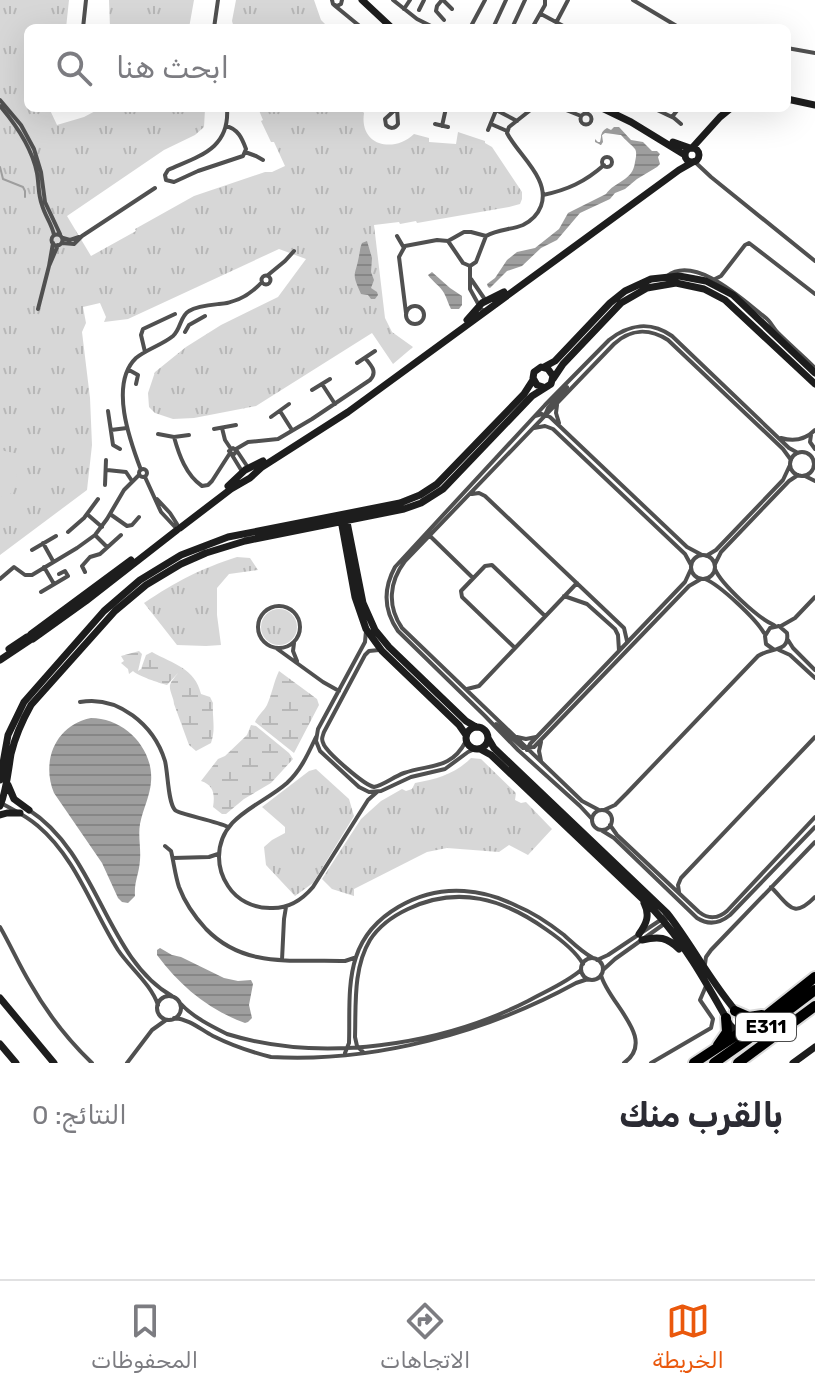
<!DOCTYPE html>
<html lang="ar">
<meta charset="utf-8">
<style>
:root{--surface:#fff;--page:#f2f2f3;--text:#2b2b33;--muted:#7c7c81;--line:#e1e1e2;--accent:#ea580c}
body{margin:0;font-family:Rubik,"Noto Naskh Arabic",sans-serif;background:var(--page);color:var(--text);direction:rtl}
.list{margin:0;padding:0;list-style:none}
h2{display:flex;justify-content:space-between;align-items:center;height:104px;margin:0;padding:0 32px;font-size:34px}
h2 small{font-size:26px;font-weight:400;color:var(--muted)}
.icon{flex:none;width:44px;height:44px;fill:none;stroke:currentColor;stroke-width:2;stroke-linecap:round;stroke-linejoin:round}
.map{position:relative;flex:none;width:815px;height:1063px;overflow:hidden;direction:ltr}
.search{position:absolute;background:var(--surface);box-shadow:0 8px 32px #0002;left:24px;right:24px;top:24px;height:88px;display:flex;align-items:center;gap:20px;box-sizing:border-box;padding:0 28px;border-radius:12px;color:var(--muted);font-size:30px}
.sheet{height:216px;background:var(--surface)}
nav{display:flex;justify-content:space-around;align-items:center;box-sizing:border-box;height:112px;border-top:2px solid var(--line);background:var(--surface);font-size:22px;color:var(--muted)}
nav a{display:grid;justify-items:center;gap:4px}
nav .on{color:var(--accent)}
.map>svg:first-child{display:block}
</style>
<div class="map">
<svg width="815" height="1063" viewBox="0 0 815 1063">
<defs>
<pattern id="grass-tufts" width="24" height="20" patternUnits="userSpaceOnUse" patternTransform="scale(2)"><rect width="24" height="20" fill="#d7d7d7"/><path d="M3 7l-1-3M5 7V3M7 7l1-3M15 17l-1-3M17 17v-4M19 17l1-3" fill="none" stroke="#b7b7b7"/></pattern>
<pattern id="wetland-marsh" width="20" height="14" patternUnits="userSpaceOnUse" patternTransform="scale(2)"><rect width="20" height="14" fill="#d7d7d7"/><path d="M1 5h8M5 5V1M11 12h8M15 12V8" fill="none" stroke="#b7b7b7"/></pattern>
<pattern id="water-rules" width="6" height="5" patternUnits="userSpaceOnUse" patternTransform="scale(2)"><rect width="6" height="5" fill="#9e9e9e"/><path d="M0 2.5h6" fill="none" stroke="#868686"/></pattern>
</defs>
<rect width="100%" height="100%" fill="#fff"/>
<path fill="url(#grass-tufts)" d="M0,0h69l-3,28h-38v80h21l8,17 27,-8 17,-9 104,1 -1,18 -9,8 -31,15 -97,66 24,40 45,-25 -1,-2 59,-33 71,-24h7l13,-6 -11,-24h-3l-10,-21 2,-1 -5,-12h102l4,5c-5,32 29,41 50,21l15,4v4l27,2 2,-12 27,9v2l7,4 30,45v7l-2,5 -11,3 -92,16 -1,-2 -16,3 -1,-2 -25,3 11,93 7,14 21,15 -20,17 -21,-31 -116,73 -62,12 -21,1 -18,-6 -6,-6 -1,-14 7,-21 31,-25 35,-22 57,-28 28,-38 -27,-10 -151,70 -24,3 2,-5 -6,-14 -17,4 3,16 -4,9 8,66 2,47 -5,45 -87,65z
M109,0h85l-5,28h-79z
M236,0h78l7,20 8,8h-95l-2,-7z
M237,557l13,1 8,12 -29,4 -12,14v27l4,30 -15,1 -29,-1 -33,-42c33,-22 56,-34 93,-46z
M261 627a18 18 0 1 1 36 0a18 18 0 1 1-36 0Z
M471,758l10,1 35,34 -1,7 6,3 5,-1 26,27 -24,26 -19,-10 -10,7 -52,-4 -20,4 -73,37v7l-22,-7 -10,-10 39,-60 20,-18 21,-12 4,2 6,-2 3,-6c22,-4 40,-9 56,-25z
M316,769l33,30 5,17 -41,67 -18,13 -29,-31 -2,-18 8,-7 13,-7v-6l-23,-20 47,-36z"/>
<path fill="url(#wetland-marsh)" d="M139,651l3,3 -4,17 3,-2 5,-14 6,-3c21,12 43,16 49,42l9,3 3,6c-1,15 3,26 -2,40l-15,8 -7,-6 -15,-41c0,-6 -5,-13 -4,-19 1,-4 6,-9 8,-12l-11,12c-8,-2 -29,-9 -34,-14l-4,3 -1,-5 -7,-6 3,-2 -3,-5z
M279,671l38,28 2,6 -25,48 -39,-31c3,-7 8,-10 12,-17 5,-11 7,-24 12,-34z
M251,725l5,1 33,27 4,6 -22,24 -27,16 -18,15h-4l-9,-7c2,-12 1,-22 -12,-26l17,-22 7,-3 22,-21z"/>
<path fill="#d7d7d7" d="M0,450l24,5 -6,14 -5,24 -13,4z"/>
<path fill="url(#water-rules)" d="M614,127h5l12,13 12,2 9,9h5l3,3 -2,3 2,7 -3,3 -20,12 -12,10 -10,4 -5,6 -30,14 -23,27 -16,8 -19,18 -15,5 -17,17 -2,-1 -1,-3 8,-6 12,-18 10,-8 18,-4 24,-19 9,-16 38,-19c9,-13 27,-13 29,-32 1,-4 2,-10 0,-13 -3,-4 -10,-9 -14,-14l-16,-2 -3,2 1,7 -2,3 -6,-3v-3l3,3h2c2,-7 0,-10 7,-14l4,2z
M367,241l5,17 -1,14 3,8 -3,8 6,4 1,3 -3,4h-4l-3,-4 -7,-1c-10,-23 -6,-16 -2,-38 1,-5 1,-9 3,-13z
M432,272l18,16 12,8v9l-3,4h-8c-3,-5 -4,-11 -7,-16 -4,-7 -12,-12 -16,-18z
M91,718c33,0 63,30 60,64 -1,14 -8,27 -11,42 -2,12 1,24 0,36 -1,15 -6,21 -5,36l-7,7 -6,-1 -4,-4 -16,-35 -48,-70c-13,-31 1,-68 37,-75z
M160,948l12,7 9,2 43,21 14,3 13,-1 2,4 -4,21 3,13 -4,4 -3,1c-36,-13 -65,-37 -88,-68v-5z"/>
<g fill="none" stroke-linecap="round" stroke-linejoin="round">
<path stroke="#9e9e9e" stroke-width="2" d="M0,167l3,12 20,8 2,4v6"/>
<g stroke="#dbdbdb" stroke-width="14">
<path id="highway" d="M735,1011l14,6 13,-2
M718,1045l9,-13 -1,-14
M694,1063l73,-48 48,-38
M714,1063l64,-45 37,-28
M738,1063l77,-57"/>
</g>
<path stroke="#505050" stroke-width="4" d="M332,0l1,4 4,2 4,-2 1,-4
M393,0l24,19 18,9
M442,0l-5,6 -1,5 8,9
M443,0l9,9
M633,0l47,28
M334,5l28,23
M404,9l6,-9
M419,10l5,-10
M541,14l26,14
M557,21l11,-21
M83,28l3,-28
M214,28l4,-28
M470,28l15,-28
M493,28l13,-28
M512,28l13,-28
M532,28l13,-23v-5
M787,48l28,5
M0,100l21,25 13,24 7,23 4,30 15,32
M0,106c17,20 32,42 37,67 2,11 1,22 5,32 3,11 10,19 12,30
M397,108l1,16c-3,5 -8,5 -12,1l-1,-6z
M561,108l20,8
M653,108l21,10 7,6
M496,110l21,11
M580.5 119a5.5 5.5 0 1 1 11 0a5.5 5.5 0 1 1-11 0Z
M672,117l7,-9
M435,124l13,3
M491,124l16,7
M226,126c12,3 16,12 20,23l-3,7 -45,15 -24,11 -8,-2 -1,-5 3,-5c31,-14 62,-21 59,-62
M442,126l4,-18
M488,130l9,-22
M245,152l11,4 7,4
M602 162a5 5 0 1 1 10 0a5 5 0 1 1-10 0Z
M695,162l16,15 104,84
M543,195c24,-5 42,-13 61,-30
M51.5 240a5.5 5.5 0 1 1 11 0a5.5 5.5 0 1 1-11 0Z
M397,236l7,12
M63,238l7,2 9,-3
M448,241l15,22 7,3 6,-4 10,-26
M62,243l12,1 8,-8 73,-48
M49,266l4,-23
M470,266v23l11,20 5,3
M268,275l17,-14 9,-10
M261.5 280a4.5 4.5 0 1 1 9 0a4.5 4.5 0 1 1-9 0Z
M667,276c29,-22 78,26 99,42 5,4 7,10 12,15 12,12 25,23 37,35
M471,279l15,22
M715,279l6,-3 24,-31 4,-2 66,51
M406 315a9 9 0 1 1 18 0a9 9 0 1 1-18 0Z
M38,309l11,-43 9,-21
M406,313l-7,-56 6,-11 32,-6 11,1 16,-9h7l15,4c12,-7 25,-6 37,-11 8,-4 15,-11 18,-19 10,-27 -23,-51 -34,-73l2,-6 24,-19
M185,332l4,-7 16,-9
M145,352l-4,-17 2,-6 32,-15
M357,363l18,-12
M129,370l9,5 -2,9
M322,384l13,20
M312,390l18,-11
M557,405l-1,8 3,10
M108,411l5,34 7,4
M280,411l12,19
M545,415l3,-7 19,-21
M535,416l7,-2 8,3 137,130 15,8
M271,417l18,-13
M222,428l3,12 6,9
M534,428l11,-2 8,3 132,125 6,11
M214,429l22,-4
M111,430l16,-2
M158,434l16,3 15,-2
M811,435l-1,7 5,7
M174,437c5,18 12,38 28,49l6,-1 4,-4 18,-28
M781,438c13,4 24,2 34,-8
M233,448l4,3 -4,4 -4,-4z
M236,449l12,-7 30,-3 34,-20 58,-39c8,-8 1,-15 -5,-22
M237,451l12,18
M790 464a12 12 0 1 1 24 0a12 12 0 1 1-24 0Z
M232,455l11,18
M139 473a4 4 0 1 1 8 0a4 4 0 1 1-8 0Z
M107,470l19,2 6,9
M141,470c-11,-29 -32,-86 -5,-112 11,-9 26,-13 37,-22 8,-7 7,-20 16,-25 8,-5 20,-6 30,-7 17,-1 31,-9 43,-22
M805,476l10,5
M145,477l16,35 14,15
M105,485l1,-25
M472,494l7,-1 6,3 139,132 3,13
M157,499l13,14 7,11
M87,514l15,13
M110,514l17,12 5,-1 7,-8
M68,532l16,-14 14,-19
M95,535l12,12
M430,536l43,42
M43,543l10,18
M32,550l24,-14
M691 567a12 12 0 1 1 24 0a12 12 0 1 1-24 0Z
M706,556l10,-6 67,-70 7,-15
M715,564l6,-12 68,-71 9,-6
M44,567l10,17
M715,569c6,15 44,50 59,56
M85,572l-3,-6 8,-9 10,-3 21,-19
M0,579l14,-12 11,8h7l45,-27 18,-13 12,-16 17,-29 15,-15
M705,579c15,6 51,40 59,54
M41,592l27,-16 -3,-5 -6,3
M564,596l23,8 28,25 3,6 1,16
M258 627a21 21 0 1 1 42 0a21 21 0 1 1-42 0Z
M781,626l14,-8 20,-21
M366,631l-1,11 -47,87 -2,12 4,10 39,36 10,5 12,-1 30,-14 34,-8 23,-17 7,-3
M788,640l5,8 22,22
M294,643l-1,8 4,10
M276,648l47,34 16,9
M515,648l-53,-51 -1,-6 24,-25 7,-1 53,51
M379,650l-10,1 -4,4 -41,77c-2,6 -3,7 0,13 5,9 40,40 50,42 10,-2 19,-10 30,-14 26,-9 47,-3 62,-32
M779,650l11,5 25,23
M467,689l12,-3 98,-103
M80,702c38,-7 74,23 85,59 3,12 3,42 10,49 3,4 42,11 53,17
M496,724l27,24 11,-1 155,-161 12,-7
M316,737c-8,17 -15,33 -29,46 -26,23 -68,33 -68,74 0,10 3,20 9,29 9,14 25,22 42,22 17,1 32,-8 43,-21l55,-87 9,-8
M517,737l9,2 10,-2
M541,742l-2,9 2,10
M527,750l3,-6 155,-162 6,-13
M1,803c13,7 26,13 37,23 38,32 54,83 80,124 12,18 33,34 40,55
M29,810c69,44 77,149 143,186
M599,810l-17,-9 -180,-173c-15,-22 -13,-46 3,-67l209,-217c16,-15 35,-16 54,-4l115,109 8,11
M604,810l11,-5 12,-12 131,-137c13,-9 32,-3 29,-23l-8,-7 -9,2 -5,8 1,8 7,5
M592 820a10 10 0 1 1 20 0a10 10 0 1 1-20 0Z
M592,819l-12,-13 -62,-56 -33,-34 -87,-85c-14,-20 -15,-42 -3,-64l150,-162 64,-65c20,-16 42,-19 63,-4l117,112 9,5
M610,825l7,10 82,77c9,7 19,7 28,-1l88,-94
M601,830l13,8 83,80c11,7 22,6 33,-3l85,-88
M165,846l6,5c3,12 4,24 8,36 6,16 15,29 27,42 39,40 87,30 139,32l9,-3
M173,858l36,-1 9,-3
M771,887c18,18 22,33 44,10
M679,892l-1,-7 3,-7 134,-141
M0,927c11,19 19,38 30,56 17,30 38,57 62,80
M581 969a11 11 0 1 1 22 0a11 11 0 1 1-22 0Z
M282,960l2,-41 2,-12
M597,960l11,-5 54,-36
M705,964l1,-7 5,-7 104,-108
M603,970l12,-11 49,-35 2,-5 -2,-8
M601,975c7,28 57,64 23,88
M157 1008a12 12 0 1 1 24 0a12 12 0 1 1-24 0Z
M181,1004c12,13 30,22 46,30 94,29 213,12 301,-33 18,-10 38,-18 53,-31
M174,1018c15,1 26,11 39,18 18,9 38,16 58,21 103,6 216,-25 305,-74l12,-4
M363,1052l-6,-6 -2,-9c1,-32 -2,-69 15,-97 9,-14 23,-24 38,-31 50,-24 96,-10 139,21 13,9 28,20 36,34
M345,1053l4,-10c1,-27 -2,-59 7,-86 14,-43 64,-69 108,-66 19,1 37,7 53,15 17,7 33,18 47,29 10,9 18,17 29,23
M127,1063l25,-33 14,-10
M651,1063l60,-35 2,-9 -13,-19 6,-14"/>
<path stroke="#1d1d1d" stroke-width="7" d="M362,0l30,28
M787,99l28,6
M602,108l29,14 54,33
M673,142l17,6
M685 155a7 7 0 1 1 14 0a7 7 0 1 1-14 0Z
M692,148l28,-31 11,-9
M467,320l15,-17 22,-11
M544,367l11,-6 55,-58 15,-12 26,-12 28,-3 27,5 27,14 82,78
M553,379l10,-15 58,-61 26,-15 29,-5 28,6 21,11 90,84
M228,486l17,-16 18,-9
M346,517l17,86 12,27 14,17 77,74 10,6
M341,520l14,77 11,32 16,22 77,74 7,10
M180,528l51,-39 19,-11 12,-11 86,-55 331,-242 14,-8
M31,634l100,-74
M33,639l53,-38 91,-71
M9,649l18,-12
M0,660l30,-20
M466 738a11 11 0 1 1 22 0a11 11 0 1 1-22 0Z
M480,749l11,6 161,153c32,34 55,76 78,117l4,4 6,-2 3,-4 -2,-6c-29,-32 -48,-71 -74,-104l-173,-165 -6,-10
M0,780l8,-45 16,-33 80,-91 36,-31 41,-25 47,-18 172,-34 20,-8 17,-11 87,-90 9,-14
M8,785l6,14 15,11
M0,806c7,-17 8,-34 11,-52 4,-17 11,-33 20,-49l84,-94 31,-26 35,-21 25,-11 39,-12 159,-32 17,-6 22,-14 89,-93 19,-12 2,-8 -5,-7 -7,-2 -7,5 -1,6 4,7 6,2
M0,815l7,-2h13
M639,934c8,-11 11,-19 5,-31
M642,940c17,-4 25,-3 37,9
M0,998l54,65
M0,1044l16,19
M793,1063l22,-16"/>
<use href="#highway" stroke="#000" stroke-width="10"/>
</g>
<g text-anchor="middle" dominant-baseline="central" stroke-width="8" stroke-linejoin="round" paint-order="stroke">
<rect fill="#fff" stroke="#4c4c4c" stroke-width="2" x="736" y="1013" width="60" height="28" rx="6"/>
<g font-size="18" font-weight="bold" fill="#000">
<text x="766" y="1027">E311</text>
</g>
</g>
</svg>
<div class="search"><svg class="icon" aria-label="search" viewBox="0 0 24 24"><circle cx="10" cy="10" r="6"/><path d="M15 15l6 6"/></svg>ابحث هنا</div>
</div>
<section class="sheet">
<h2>بالقرب منك<small>النتائج: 0</small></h2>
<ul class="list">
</ul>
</section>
<nav>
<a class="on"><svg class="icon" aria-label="map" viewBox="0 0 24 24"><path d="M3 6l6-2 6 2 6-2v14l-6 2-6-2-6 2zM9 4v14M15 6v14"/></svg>الخريطة</a>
<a><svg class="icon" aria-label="directions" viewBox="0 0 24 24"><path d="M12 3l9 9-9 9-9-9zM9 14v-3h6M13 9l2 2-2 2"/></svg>الاتجاهات</a>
<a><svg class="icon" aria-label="saved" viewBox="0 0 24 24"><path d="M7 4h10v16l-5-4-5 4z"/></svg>المحفوظات</a>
</nav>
